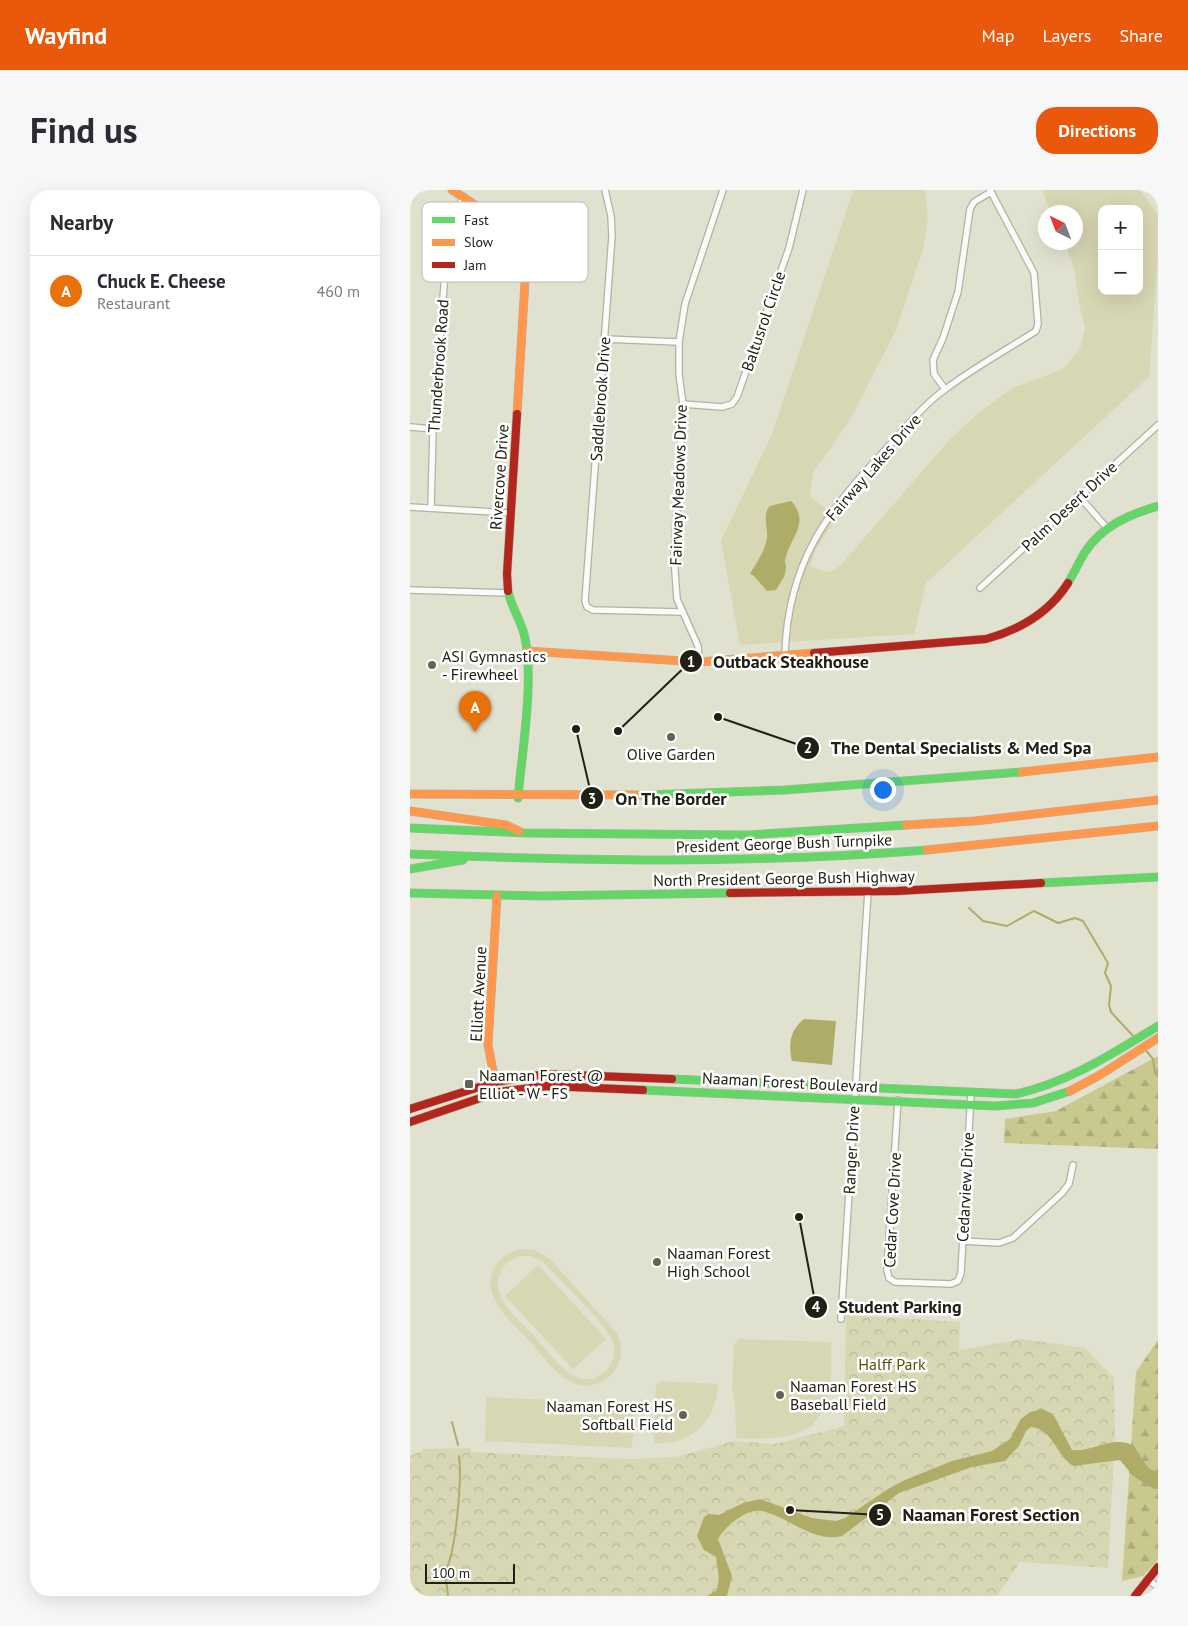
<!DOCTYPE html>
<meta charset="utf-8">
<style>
:root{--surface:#fff;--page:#f7f7f7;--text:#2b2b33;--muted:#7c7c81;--line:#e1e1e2;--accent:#ea580c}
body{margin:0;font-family:"PT Sans",sans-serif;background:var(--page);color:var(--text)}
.controls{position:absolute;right:15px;top:15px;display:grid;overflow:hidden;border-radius:10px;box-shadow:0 5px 20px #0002}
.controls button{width:45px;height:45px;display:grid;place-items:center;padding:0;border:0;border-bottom:1px solid var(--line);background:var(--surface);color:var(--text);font:25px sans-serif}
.compass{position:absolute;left:628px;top:15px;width:45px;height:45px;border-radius:50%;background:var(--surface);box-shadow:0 5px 20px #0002;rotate:318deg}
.scale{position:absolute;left:15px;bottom:12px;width:90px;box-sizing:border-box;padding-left:5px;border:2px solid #202015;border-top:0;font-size:14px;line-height:18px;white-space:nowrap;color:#202015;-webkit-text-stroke:4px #fff;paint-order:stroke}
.you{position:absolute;left:472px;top:599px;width:18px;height:18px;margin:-12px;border:4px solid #fff;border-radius:50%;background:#1a73e8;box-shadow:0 0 0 8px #1a73e833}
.badge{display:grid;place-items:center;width:32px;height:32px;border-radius:50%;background:var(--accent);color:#fff;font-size:16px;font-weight:700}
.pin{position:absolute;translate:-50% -41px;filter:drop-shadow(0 1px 2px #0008)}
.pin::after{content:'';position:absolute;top:26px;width:18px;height:15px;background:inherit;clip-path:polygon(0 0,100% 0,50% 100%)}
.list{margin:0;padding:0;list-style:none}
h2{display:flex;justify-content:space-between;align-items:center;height:65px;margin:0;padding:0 20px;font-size:21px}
h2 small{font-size:16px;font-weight:400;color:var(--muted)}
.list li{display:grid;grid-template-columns:32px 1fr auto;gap:15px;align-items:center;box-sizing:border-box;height:70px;padding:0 20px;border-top:1px solid var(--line)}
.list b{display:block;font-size:19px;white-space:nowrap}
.list p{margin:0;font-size:16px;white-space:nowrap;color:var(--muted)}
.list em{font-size:16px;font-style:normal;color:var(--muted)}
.map{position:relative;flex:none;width:748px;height:1406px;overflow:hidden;border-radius:20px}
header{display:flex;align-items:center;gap:30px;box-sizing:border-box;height:70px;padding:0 25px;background:var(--accent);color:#fff}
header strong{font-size:24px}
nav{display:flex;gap:28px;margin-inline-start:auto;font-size:18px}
.intro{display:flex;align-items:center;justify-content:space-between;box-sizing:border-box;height:120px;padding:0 30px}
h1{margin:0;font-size:35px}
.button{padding:12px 22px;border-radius:20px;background:var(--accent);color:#fff;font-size:18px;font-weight:700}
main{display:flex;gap:30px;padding:0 30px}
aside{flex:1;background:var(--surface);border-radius:20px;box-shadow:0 5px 20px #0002}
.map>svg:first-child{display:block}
</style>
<header>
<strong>Wayfind</strong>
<nav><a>Map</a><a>Layers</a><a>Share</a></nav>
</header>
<div class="intro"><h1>Find us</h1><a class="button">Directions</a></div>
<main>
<aside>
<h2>Nearby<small></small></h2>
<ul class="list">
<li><span class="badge" style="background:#e8710a">A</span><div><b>Chuck E. Cheese</b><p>Restaurant</p></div><em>460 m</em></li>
</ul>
</aside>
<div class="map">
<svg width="748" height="1406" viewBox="0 0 748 1406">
<defs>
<pattern id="forest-firs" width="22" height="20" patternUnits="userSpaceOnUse" patternTransform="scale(1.25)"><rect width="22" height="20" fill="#c9c88f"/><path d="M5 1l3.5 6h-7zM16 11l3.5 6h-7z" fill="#acac7a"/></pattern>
<pattern id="park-crowns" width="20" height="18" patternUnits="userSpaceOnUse" patternTransform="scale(1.25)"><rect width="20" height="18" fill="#d8d7b3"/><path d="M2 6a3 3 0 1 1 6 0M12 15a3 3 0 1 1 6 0" fill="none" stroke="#b9b899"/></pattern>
</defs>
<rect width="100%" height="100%" fill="#e1e1d0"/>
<path fill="#d8d7b3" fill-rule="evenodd" d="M443,0h72l3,28 -5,32 -27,80 -46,90 -37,53 -3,23 26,22 -21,33 -5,16 19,5 11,-6 111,-128 31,-28 31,-22 50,-19 17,-20 5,-21 -7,-29 -3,-27 -10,-29 11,-1v-30h-26l-7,-22h97l18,25v40l-9,122 -223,206 -12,51 -174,11 -19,-104 51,-107zM692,19h37v82h-37z
M111,1059l14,1 16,10 66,73c5,13 6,25 -2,37 -9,14 -28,20 -44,12 -15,-7 -27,-25 -38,-37 -18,-20 -54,-47 -39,-77 6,-11 16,-16 27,-19zM110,1066h12l12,7c15,16 61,60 68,77 10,23 -15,48 -38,36 -15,-8 -27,-26 -38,-38 -15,-17 -47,-40 -36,-65 4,-9 11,-14 20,-17z
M128,1075l68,74 -33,30 -68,-73z
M329,1149l92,3c1,27 2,64 -20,84 -15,13 -56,14 -75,12l-1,-35 -3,-14 2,-45z
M251,1191l57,3c-1,36 -26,62 -64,59l2,-58z
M76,1207l149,7 -3,44 -147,-7z"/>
<path fill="url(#forest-firs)" d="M748,866v93l-154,-6 1,-24 51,-8z
M748,1150v220l-15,16 -21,5 14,-209z"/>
<path fill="url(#park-crowns)" d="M436,1125l114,7 -1,28 63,-11 63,9 29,30 1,57 -7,133 -88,-6 -23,34h-587v-140l16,-7 44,-1 1,4 159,7 46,-2 58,-16 41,3 69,-18z"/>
<path fill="#afac68" d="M381,311c20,22 -1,36 -6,59 0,2 1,5 1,8 0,8 -6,15 -10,22l-9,1 -13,-15 -4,-2c6,-11 16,-24 17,-37 1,-10 -5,-23 3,-31z
M394,829l32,2 -4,44 -40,-4c-4,-17 -2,-31 12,-42z
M632,1219l11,5 19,36c18,2 38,-12 55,-7 15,5 14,26 31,29v17h-4l-21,-13 -13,-16 -47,6c-18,-12 -19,-36 -42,-39l-5,4 -7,15 -14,15 -33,6 -73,26 -57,43c-30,7 -53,-19 -80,-25 -8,-2 -15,2 -22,6 -9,6 -16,12 -22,22l14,37 -5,20h-20l10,-6 2,-12 -3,-21 -12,-7 -7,-14 7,-19 5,-3 10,1 24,-12 17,-4 52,19 24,3 9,-3 43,-29 17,-9 47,-19 40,-10 18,-12 11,-20 9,-7z"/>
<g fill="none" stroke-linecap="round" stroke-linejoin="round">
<path stroke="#afac68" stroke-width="2" d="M559,718l14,13 24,5 27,-15 24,12 17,-5 8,3 25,42 -3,10 6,13 -2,19 2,7 23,25
M734,858l9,11 2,14 3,3
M42,1232l6,23
M38,1406l-3,-25c11,-16 17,-94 14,-115"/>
<g stroke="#b1b1a5" stroke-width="8">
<path id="street" d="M195,0l6,26 1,20 -27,365 2,6 6,3 88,2
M194,149l75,3
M535,199l-11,-15 -1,-14 10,-22 15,-46 12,-83 4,-7 17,-10
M273,214l39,3 10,-3 5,-7 52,-149 14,-58
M0,237l23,2
M668,305l29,33
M0,317l101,6
M21,318l2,-79 16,-208 15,-24
M570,398l178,-163
M0,400l98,3
M375,464c3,-93 42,-142 103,-207 18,-20 36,-43 59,-59 28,-21 59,-38 89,-57l2,-7 -4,-51 -44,-83
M289,472l-1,-16 -21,-47 -3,-42 9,-153 -4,-30v-32l6,-38 38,-114
M488,910l-11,170 2,8 6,4 56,2 7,-3 3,-8 10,-180
M552,1051l37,2 14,-5 49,-45 7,-9 4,-19
M431,1129l27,-428
M737,1389l11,8"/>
</g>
<g stroke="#b1b1a5" stroke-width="9">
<path id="fast" d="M658,393c6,-10 11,-21 17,-31 17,-26 45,-38 73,-46
M98,401c3,16 14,31 17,47 9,44 -3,114 -7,160
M235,605l140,-5 237,-18
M0,638l115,5 223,2 158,-10
M0,664c173,7 345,10 517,-4
M0,679l53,-9
M631,693l117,-6
M0,703l132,3 188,-3
M262,889l344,15c53,-12 96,-40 142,-68
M233,900l352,16 38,-3 37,-12"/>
</g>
<g stroke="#b1b1a5" stroke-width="9">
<path id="slow" d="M42,0c32,20 61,38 74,75l-9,149
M117,461l172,11 115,-9
M612,582l136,-15
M0,604l235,1
M0,621l96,14 13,6
M496,635l69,-4 183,-21
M517,660l231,-24
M86,896l-8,-41 9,-149
M660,901l30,-16 58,-37"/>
</g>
<g stroke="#b1b1a5" stroke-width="9">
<path id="jam" d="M98,401l-1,-17 10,-160
M404,463l172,-14c33,-9 63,-26 82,-56
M320,703l167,-2 144,-8
M0,919l85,-27 51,-8 126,5
M0,932l88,-30 49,-6 96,4
M725,1406l23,-29"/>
</g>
<use href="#street" stroke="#fafaf8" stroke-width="5.5"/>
<use href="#fast" stroke="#63d668" stroke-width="8"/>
<use href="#slow" stroke="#ff974d" stroke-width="8"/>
<use href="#jam" stroke="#b3261e" stroke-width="8"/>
</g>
<g fill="#646456" stroke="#fff" stroke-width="2">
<circle cx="22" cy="475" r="5"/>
<circle cx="261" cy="547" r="5"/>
<rect x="54" y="889" width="10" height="10" rx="2.5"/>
<circle cx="247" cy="1072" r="5"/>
<circle cx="370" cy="1205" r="5"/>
<circle cx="273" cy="1225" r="5"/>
</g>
<g text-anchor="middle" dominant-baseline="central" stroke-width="5" stroke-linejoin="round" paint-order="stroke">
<g font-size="16" fill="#202015" stroke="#fff">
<text transform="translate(353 131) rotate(-71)">Baltusrol Circle</text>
<text transform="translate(28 176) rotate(-86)">Thunderbrook Road</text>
<text transform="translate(190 209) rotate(-86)">Saddlebrook Drive</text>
<text transform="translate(463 277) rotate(-49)">Fairway Lakes Drive</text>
<text transform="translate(89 287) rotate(-86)">Rivercove Drive</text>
<text transform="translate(268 295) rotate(-88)">Fairway Meadows Drive</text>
<text transform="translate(659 316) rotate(-43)">Palm Desert Drive</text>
<text transform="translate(374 653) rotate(-2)">President George Bush Turnpike</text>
<text transform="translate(374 688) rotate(-1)">North President George Bush Highway</text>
<text transform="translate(68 804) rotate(-87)">Elliott Avenue</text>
<text transform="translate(380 892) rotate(3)">Naaman Forest Boulevard</text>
<text transform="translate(441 960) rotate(-87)">Ranger Drive</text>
<text transform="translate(555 997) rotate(-87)">Cedarview Drive</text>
<text transform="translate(482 1020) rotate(-87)">Cedar Cove Drive</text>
</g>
<g font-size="16" fill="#202015" stroke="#fff" text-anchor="start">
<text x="32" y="466">ASI Gymnastics<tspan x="32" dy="18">- Firewheel</tspan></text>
<text x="261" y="564" text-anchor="middle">Olive Garden</text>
<text x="69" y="885">Naaman Forest @<tspan x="69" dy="18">Elliot - W - FS</tspan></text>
<text x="257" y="1063">Naaman Forest<tspan x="257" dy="18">High School</tspan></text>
<text x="380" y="1196">Naaman Forest HS<tspan x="380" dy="18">Baseball Field</tspan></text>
<text x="263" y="1216" text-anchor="end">Naaman Forest HS<tspan x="263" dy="18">Softball Field</tspan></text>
</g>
<g font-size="16" fill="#53500c" stroke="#fff">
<text x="482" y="1174">Halff Park</text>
</g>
</g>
<rect x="12" y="12" width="166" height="80" rx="8" fill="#fff" stroke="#bcbcb9" stroke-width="1"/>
<rect x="22" y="27" width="23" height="6" fill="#63d668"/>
<rect x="22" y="49" width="23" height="7" fill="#ff974d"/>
<rect x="22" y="72" width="23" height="6" fill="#b3261e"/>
<g font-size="14" fill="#202015">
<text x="54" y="35">Fast</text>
<text x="54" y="57">Slow</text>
<text x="54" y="80">Jam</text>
</g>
<path fill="none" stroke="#202015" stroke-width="2" d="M208 541L281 471M308 527L398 558M166 539L182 608M389 1027L406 1117M380 1320L470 1325"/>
<g fill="#202015" stroke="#fff" stroke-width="2">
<circle cx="208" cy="541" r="5"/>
<circle cx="308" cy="527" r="5"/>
<circle cx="166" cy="539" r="5"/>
<circle cx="389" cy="1027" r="5"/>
<circle cx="380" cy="1320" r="5"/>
<circle cx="281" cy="471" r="12"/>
<circle cx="398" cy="558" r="12"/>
<circle cx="182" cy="608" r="12"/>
<circle cx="406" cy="1117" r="12"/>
<circle cx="470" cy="1325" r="12"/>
</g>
<g font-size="15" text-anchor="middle" font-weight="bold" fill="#fff">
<text x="281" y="477">1</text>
<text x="398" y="563">2</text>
<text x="182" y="614">3</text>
<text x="406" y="1122">4</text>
<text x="470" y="1330">5</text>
</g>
<g font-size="18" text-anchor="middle" font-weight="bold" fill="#202015" stroke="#fff" stroke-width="5" stroke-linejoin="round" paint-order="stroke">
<text x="381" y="478">Outback Steakhouse</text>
<text x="551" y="564">The Dental Specialists &amp; Med Spa</text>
<text x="261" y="615">On The Border</text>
<text x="490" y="1123">Student Parking</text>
<text x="581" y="1331">Naaman Forest Section</text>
</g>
</svg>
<div class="controls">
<button>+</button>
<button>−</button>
</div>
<svg class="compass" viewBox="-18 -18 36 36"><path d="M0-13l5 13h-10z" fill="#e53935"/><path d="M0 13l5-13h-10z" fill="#7c7c81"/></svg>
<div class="scale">100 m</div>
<div class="you"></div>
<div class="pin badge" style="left:65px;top:542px;background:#e8710a">A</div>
</div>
</main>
